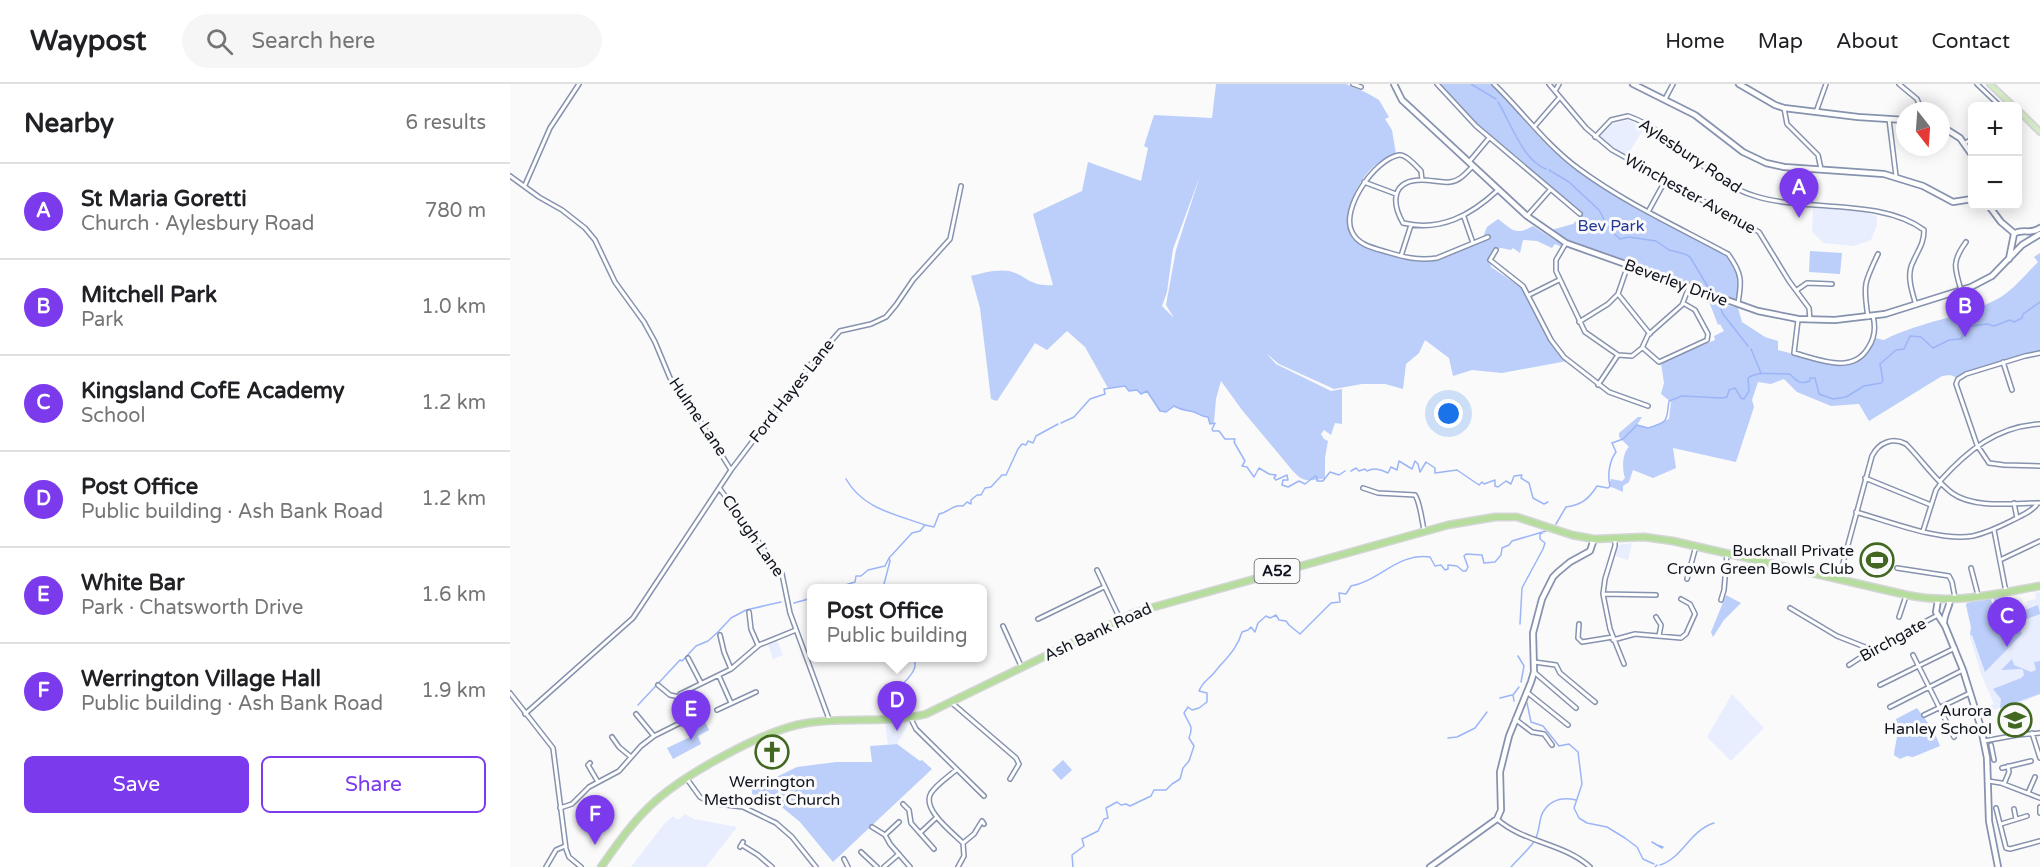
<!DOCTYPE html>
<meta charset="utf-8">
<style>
:root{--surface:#fff;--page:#f6f6f6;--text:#202124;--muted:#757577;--line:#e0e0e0;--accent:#7c3aed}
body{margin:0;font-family:"Varela Round",sans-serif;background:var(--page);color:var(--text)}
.controls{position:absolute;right:18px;top:18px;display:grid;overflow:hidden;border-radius:9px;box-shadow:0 3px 15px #0003}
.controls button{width:54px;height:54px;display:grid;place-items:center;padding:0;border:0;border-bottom:2px solid var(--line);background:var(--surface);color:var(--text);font:30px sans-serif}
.compass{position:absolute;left:1386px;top:18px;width:54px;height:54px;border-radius:50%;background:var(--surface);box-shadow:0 3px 15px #0003;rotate:163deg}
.you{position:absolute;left:939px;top:330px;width:21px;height:21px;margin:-15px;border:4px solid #fff;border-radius:50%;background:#1a73e8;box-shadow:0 0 0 9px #1a73e833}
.badge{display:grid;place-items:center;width:39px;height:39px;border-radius:50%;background:var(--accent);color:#fff;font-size:20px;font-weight:700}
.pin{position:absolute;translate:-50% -50px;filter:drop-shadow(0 2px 3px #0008)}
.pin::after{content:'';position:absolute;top:32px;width:21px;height:18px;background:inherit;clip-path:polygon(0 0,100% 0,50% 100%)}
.popup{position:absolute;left:297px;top:500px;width:180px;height:78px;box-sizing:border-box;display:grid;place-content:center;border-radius:9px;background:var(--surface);filter:drop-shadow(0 2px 4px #0005);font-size:20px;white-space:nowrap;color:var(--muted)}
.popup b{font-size:22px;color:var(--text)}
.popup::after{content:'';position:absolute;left:50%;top:100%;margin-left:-12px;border:12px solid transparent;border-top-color:var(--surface)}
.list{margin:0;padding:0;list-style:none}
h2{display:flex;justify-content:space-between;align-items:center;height:78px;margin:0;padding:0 24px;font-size:26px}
h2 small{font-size:20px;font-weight:400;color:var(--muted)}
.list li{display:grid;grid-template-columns:39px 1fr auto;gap:18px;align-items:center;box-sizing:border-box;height:96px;padding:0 24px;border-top:2px solid var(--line)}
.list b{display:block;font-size:22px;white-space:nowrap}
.list p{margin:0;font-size:20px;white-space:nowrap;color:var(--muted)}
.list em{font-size:20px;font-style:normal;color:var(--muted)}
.actions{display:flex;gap:12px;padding:18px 24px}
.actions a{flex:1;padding:14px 0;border:2px solid var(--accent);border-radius:9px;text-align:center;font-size:21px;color:var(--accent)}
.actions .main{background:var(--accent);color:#fff}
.icon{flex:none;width:33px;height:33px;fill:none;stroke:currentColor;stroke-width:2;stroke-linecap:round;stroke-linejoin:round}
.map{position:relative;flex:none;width:1530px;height:783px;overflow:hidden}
header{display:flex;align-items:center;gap:36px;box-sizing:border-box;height:84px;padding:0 30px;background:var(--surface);border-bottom:2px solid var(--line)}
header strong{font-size:28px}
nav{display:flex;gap:33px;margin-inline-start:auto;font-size:21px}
.search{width:420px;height:54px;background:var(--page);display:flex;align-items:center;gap:15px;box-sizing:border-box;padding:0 21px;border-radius:33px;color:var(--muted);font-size:22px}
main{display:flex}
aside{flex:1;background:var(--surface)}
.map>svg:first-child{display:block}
</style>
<header>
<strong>Waypost</strong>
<div class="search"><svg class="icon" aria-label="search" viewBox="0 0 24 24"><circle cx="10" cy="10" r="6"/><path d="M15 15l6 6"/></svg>Search here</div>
<nav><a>Home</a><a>Map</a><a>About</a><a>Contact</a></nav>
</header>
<main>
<aside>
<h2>Nearby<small>6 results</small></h2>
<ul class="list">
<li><span class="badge">A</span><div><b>St Maria Goretti</b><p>Church · Aylesbury Road</p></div><em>780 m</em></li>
<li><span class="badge">B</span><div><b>Mitchell Park</b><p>Park</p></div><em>1.0 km</em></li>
<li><span class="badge">C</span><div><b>Kingsland CofE Academy</b><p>School</p></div><em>1.2 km</em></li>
<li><span class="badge">D</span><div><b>Post Office</b><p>Public building · Ash Bank Road</p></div><em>1.2 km</em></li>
<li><span class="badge">E</span><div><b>White Bar</b><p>Park · Chatsworth Drive</p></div><em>1.6 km</em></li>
<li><span class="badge">F</span><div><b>Werrington Village Hall</b><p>Public building · Ash Bank Road</p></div><em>1.9 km</em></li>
</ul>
<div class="actions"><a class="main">Save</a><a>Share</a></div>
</aside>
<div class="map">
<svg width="1530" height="783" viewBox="0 0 1530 783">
<rect width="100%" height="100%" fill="#fafafa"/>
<path fill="#e8eefe" d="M1118,36l16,8 -17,28 -28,-19 12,-13z
M1303,124l48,3 16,5v9l-6,15 -18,6 -30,-3 -11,-12z
M1122,459l-4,17 -13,-4 3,-11z
M1530,508v102l-18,8 9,29 -26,4 -5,-27 -20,5 -1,-4 15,-5 -13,-30 -11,-37 1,-10 -5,-22 1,-2 24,-4 2,9h2l-1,-10 8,-2 3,14 22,-4v-5l9,-2 -1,-6z
M267,556l6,15 -10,4 -5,-14z
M1222,610l32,34 -33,33 -24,-24z
M396,638l3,1 -12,21h-9l-3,-21z
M175,730l9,5 43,8 -31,40h-75l33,-43 9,-8 5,4z"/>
<path fill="#bccefa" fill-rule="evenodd" d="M706,0h130l21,9 12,7 10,17 -4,2 7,11 4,24c-10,5 -20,9 -27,17 -14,16 -30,49 -15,68 8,9 22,11 33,15 14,5 32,10 46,7 16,-3 32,-13 48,-19l6,-15 11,-8c15,11 17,17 35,7l29,19v2l-7,-3 -3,4 -15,-7 -14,-1 -3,13 -7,-5 -2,2 -10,-2 -5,1 -6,11 1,7 31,21 31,58 14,15 -65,12 -30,-3 -19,6 -4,-18 -24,-18 -6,13 -13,11 -3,25 -18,-5h-23l-28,5 -55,-25 -13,-11 10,11 55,27 11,-2v35l-7,-1 -4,12 -7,-5 -3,4 3,5 4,2 -3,17v21c-18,1 -20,5 -33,-9l-50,-60 -21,-29 -5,18 -2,23 -4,2 -2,-7c-7,0 -8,-3 -14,-5 -8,-2 -12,-2 -19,-6l-9,6 -6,-1 -13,-20 -6,3 -4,-4 -8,1 -4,-5 -17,2 -23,-41 -18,-16 -20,19 -12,-7 -38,58 -6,-2 -11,-91 -9,-32c11,-3 26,-7 38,-5 17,4 20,16 44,14l-20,-71 49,-23 6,-29 53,19 7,-33 -4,-2 10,-31 58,3zM690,92l-24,74 -10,55 8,13 -12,-12 5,-14 6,-43z
M928,0h54c28,30 52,64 87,87 26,18 54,35 82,50 20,11 57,23 71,41 10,12 7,25 4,39l-169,-60 -16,-11 22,-6 9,-9v-2l-98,-81z
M1300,167l32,2 -2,21 -31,-2z
M1530,169v99l-82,26 -8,-3 -8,1 -73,45 -10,-17 -28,2 -34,-14 -13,-13 -13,5 -13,-2 -6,18 2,7 -18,55 -63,-14 3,20 -23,10 -20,-8 -4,12 -6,4v6l-14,-6 2,-7 11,2 3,-3c-3,-8 -3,-25 4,-31l-10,-10v-4l19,-16h4l-5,8 11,3 21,-9 2,-17 -10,-8 3,-11 -3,-20 54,-23 -1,-4 10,-5 -4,-7 -2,1 -10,-26 11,1 4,4 15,4 4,14 23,15 13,4v9c37,8 77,35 97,-12l9,2c36,-19 83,-23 117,-43 14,-9 26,-24 37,-35l-4,-5z
M1360,465l17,4 -6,17 -14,-4z
M1216,511l15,8 -17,17 -11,17 -2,-5z
M1492,512l3,14 5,6 28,-11 2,9 -16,6 2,5 -6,-2v5l2,6 -37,38 -13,-37h-2l1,-8 -5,-22 1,-2 24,-4 2,9h2l-1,-10z
M1502,575l2,6 17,7 5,-2 -2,-8 6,-1v33l-40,14 1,-9 -8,-10 28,-11 3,-3 -1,-5 -2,-1 -20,1z
M1407,624l17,23 6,15 -27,11 -6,-1 -7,3 -6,-4c1,-13 6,-22 2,-36z
M193,633l6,13 -11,6 3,8 -28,15 -6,-11 23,-11 -6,-14 4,-2 2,2z
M387,660l23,17 2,-1 10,9 -99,93 -33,-40 -22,-18 -26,-10v-5l45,-22 39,-5h36l-2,-16z
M553,676l9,10 -11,10 -9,-10z"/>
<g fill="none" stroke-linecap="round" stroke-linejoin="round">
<path stroke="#9bb5f7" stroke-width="1.5" d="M961,0l25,15
M988,18c12,19 25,59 48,67
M1039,86l20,12 30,28 11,20 10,9 9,-2 27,4 13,9 16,4 5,3 18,30
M1208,217l5,13 25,32
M1241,265l10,24
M551,339l13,-6 16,-18 15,-5 -1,-5 21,-3 4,5 8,-1 4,4 6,-3 13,20 6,1 8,-6c9,5 11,4 20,6 6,2 7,5 14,5l2,7 5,-1 -3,6 1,2h6l6,8h10l-1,3 11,19 -3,5 5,1 7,10 5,-9 10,6 7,1 -2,3 2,2 11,-5 1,5h-5l-1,5 6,2 11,-6 6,3 10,-8 2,1v4h6l7,-9 9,3 6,-4
M841,387l5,-3 3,3 6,-2 2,2c8,-4 14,-1 21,2l3,-6 6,3 2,-9 13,8 3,-8 3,3 2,8 6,-10 9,6v5l22,-3 22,15 3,-3 2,2 11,-4v6l3,1 8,-6 5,3 3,-8 8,-1 -1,3 8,5 4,15 11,6 4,-2
M336,395c17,30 49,35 79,46
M1046,440l10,-17c15,-2 23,-8 31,-21l11,2 2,-2c-3,-12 0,-26 6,-34l-4,-9 11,-4 14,-14 11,3c22,-6 18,-8 21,-27l13,-5 40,2 5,-1 2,-7 6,-2 6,10 3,1 5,-8 -1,-13c9,-7 29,-4 42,-4 6,7 11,11 20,7v-3h5l4,16 14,5 13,-2 18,-11 17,-3 2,-2 -3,-17 16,-14 8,-1 6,-13 11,1 12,11 16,-8 12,-1 2,-3 -1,-7 2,-2 23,-3 7,2 16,-6 4,2 8,-4 1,-4 17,-12
M325,504l20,-6 1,-6h5l7,-6 17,-4 4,-8 23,-25 8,-2 5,-6 9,2 5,-13c10,-2 14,-10 24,-8l4,-4 4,2v-4l6,-5h4l4,-7 6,-1 11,-12h4l12,-26 4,-5 4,1 2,-4 5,2 3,-7 22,-12
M373,504l7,-27 -1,-3
M284,519l18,-5
M1010,540l2,-36 21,-39 2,-6 -5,-4v-5l2,-1
M1008,572l6,10 -3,16
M392,607l-1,-5c7,-8 19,-18 12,-28
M990,614l12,-3
M1004,617l-1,-6 6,-8
M1017,619l4,19 12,4 16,20 10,-2 9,8 4,32 -8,24 5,10 8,5 20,4 18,11 12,9 6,12 11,5
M128,621l42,-45 2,1 14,-15 12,-5 10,-9 13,-14 15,-8 35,-8
M938,654l9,-1 18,-9 12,-16
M1142,758l10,6
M1147,761l6,2
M1150,781c23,-7 29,-34 54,-42
M563,783l-1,-12 12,-9 -2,-7 16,-8 6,-12 4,-1 -2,-10 11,-6 4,3 5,-1 4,2 21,-10 3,-6h12l6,-6 8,-5 3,-11 6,-7 5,-15 -5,-8c5,-13 0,-13 -5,-25l4,-6 4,3 7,-2 8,-6v-9l-8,-2c4,-10 8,-10 15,-18 11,-14 23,-23 28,-41l6,-2 3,-3 4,5 3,-9 8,-7 4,2 6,-3 3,5 7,1 3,4 11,9 31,-31 9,-1 -1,-9 7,1 5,-8c28,-5 48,-34 79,-29l5,9 6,-1 4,5 3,-1v-4l9,1 6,5h3l2,-4 -4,-11 2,-2 16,1 2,8 11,-1 6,-7 1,-7 7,-3 3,-4 34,-10
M1001,783c7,-8 16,-16 22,-24 8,-11 5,-23 10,-31 8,-13 20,-15 33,-12
M1145,783l2,-2"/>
<g stroke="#8692ae" stroke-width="6">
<path id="street" d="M843,0l8,3
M927,0l39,42 104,88
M984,0c29,28 52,61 85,85 46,34 99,58 149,85 14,19 14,27 10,49
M1039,0l37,44 26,22 147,82 30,49 20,27 1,12
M1389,0l18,15 5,12
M1467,0l23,22
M1045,7l4,-7
M1155,15l8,-15
M1274,24l3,16 31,31 3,14
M1306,28l10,-28
M1379,35l7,57
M1024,43l26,-30
M1085,53l16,-17 17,-4c49,17 78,65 127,80 50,16 126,2 169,34 0,14 -6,20 -11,32 -7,13 -1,30 3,43
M1455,59l7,-4
M959,78l20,-24
M963,82c-7,7 -13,15 -23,16 -9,1 -19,-2 -28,-2 -30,0 -31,22 -19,43 38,9 68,-8 95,-33
M0,92l29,21 23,13 23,18 10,12 20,42 29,40 11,20 15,36 12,14 49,78
M912,96l-1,-9c-5,-5 -15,-17 -22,-16 -24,4 -59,54 -47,77 6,13 21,16 35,20 16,5 32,9 50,6l51,-21
M854,98l32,12
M15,101l25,-57 29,-44
M1298,121l1,-36
M1138,128l17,-31
M1017,132l23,-26
M954,133l9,26
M1056,159l-10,17v11l29,61 33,23 14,1 10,-8 6,-13 34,-30 7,-18
M986,166l-6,10 33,26 28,54 13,17 45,35 39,14
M891,172l10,-31
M1287,206l10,-7 25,1
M1451,206c-7,-23 -9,-29 5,-48
M1108,210l32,40
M1019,211l30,-15
M1358,233c-5,-32 -4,-34 10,-63
M1288,236l-4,33c24,6 58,22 74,-5 7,-10 8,-20 5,-32
M1069,238l29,-18 10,-10 10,-29
M1133,264l16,14 48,-22 1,-6 -13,-24 -12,-7
M1530,269l-15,3 -59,18 -8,5 -2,5 21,61 12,18 15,2 36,1
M1493,278l9,28
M1088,301l20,-30
M1355,394l66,27
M1430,397c27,-30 57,-55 100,-57
M853,404l15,5 37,2c5,7 7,26 9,35
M210,405l62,85 8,39 39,106
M1504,419l3,15
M1346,428c32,9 84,30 117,24 13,-3 26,-9 38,-15 9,-5 21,-9 27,-18
M1484,446l12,62
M1413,447l13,-41 5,-7
M1105,455v7l-10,33 -2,15 7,35 14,35
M1490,476l40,-19
M1387,484l52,8 3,6 3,16
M1461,484l7,27
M587,486l23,49
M1329,494l33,-122c7,-14 21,-19 34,-12 16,16 29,36 46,49 22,16 62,10 88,10
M1177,495l9,-33
M1094,510l52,1
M1211,516l3,-10 3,-36
M1280,524l47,28 28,11 5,4
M239,528l2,17 7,16
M1146,533l5,8 -2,11
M1389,533l7,-21
M528,535l66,-32
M1069,540l-1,14 4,4 31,-5
M493,542l19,42
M210,551l4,17 7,17
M1103,556l22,-6 46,4 5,-4 9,-20 -5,-10 -9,-5
M1403,571l41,82
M178,574l13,25
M1024,578l22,3 4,8 35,29
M1339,581l26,-17 63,-33
M1024,588l42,36
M209,592l12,27
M148,601l12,10 9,2
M1370,601l75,-37
M0,609l43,55 13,101 3,8 12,10
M1018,609l40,32
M442,619l64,55 3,6 -9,15
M1380,623l73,-37
M207,626l39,-18
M15,630l108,-96 98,-148 79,-105 30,-34 31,-7 15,-7 10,-12 17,-25 37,-41 11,-53
M126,630l18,22
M1414,631l46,-22
M400,633l6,12 68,67
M1005,635l17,13 12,2 8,11
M1522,649l8,25
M102,653l7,10 12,10
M1474,657l33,-6 23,-2
M1481,661l3,15
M80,679l-2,2 10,17
M1492,684l29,-7
M446,686c-8,7 -19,14 -25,23 -10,16 22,40 32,50l1,13 -6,11
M177,695l13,18 10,6 33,4 33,16 16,14 24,30
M1478,697l13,2 39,15
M1494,700l5,-12 -1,-6
M1518,709l7,-16
M393,720l6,6 2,13 23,26
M1530,723v6
M50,724l12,-4 17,-17 30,-16 22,-25 13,-10 28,-14 3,-7 -6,-16 1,-5 51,-25 28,-24 37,-15
M1486,724l10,40 4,1 30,-8
M1504,725l2,10
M987,735c27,24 67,24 93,48
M1491,740l26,-8
M362,743l13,8 5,9 20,23
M410,749l17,-16
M375,751l14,-13
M453,759l11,-9 8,-13 2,3
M232,761l16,10 14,12
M230,763l3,-5
M351,768l16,15
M334,775l4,8
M36,783l10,-17 9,-4
M374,783l15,-13"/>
</g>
<g stroke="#8692ae" stroke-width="8">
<path id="secondary" d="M884,0l8,16 125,116 39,27 192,68 40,8 37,1 50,-6 86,-27 21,-11 30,-31 18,-11
M1123,0l62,31 48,37 23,11 18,4 100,7 39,12 30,16 19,-3
M1229,0l36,21 9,3 74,9 47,3
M1431,42l19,12 12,17
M1479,122l12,16 13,11
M1499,175l5,-25c8,-6 17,1 26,-6
M1428,516l-2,12 9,14 18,44 18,58 6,30 2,63 9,46
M1434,539c0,-9 5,-14 6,-23
M920,783l67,-48 4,-9 -1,-38 9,-36 22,-54 3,-10 -1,-39 9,-34 11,-22 5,-5 12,-10 20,-11 4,-12"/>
</g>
<g stroke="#d4d5d6" stroke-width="8">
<path id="primary" d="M1480,0l23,22
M1508,26l22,22"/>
</g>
<g stroke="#d4d5d6" stroke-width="9">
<path id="highway" d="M91,783c15,-21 30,-43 49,-61 31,-30 115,-77 157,-83 39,-6 81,1 119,-9l210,-102 312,-87 47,-8h22l55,18 22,4 50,-2 29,4 234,54c48,10 86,-1 133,-9"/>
</g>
<use href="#street" stroke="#fff" stroke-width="3"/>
<use href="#secondary" stroke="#fff" stroke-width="4.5"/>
<use href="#primary" stroke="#d4ebc5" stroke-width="4.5"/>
<use href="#highway" stroke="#b7dd9e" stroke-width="6"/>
</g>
<defs>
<g id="stadium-ring" transform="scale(1.725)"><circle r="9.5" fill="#fafafa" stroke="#416721" stroke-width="1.5"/><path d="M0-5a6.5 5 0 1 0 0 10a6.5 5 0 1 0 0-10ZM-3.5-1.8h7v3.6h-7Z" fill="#416721"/></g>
<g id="school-ring" transform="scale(1.725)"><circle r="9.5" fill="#fafafa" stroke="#416721" stroke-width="1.5"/><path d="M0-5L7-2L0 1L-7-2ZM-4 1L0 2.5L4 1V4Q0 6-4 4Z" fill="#416721"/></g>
<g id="church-ring" transform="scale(1.725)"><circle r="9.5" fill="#fafafa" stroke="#416721" stroke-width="1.5"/><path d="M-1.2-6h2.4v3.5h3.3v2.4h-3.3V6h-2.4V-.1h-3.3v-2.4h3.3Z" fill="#416721"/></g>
</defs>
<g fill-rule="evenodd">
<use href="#stadium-ring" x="1367" y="476"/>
<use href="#school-ring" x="1505" y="636"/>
<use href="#church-ring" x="262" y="668"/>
</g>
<g text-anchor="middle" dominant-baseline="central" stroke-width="6" stroke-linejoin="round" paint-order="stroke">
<rect fill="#fafafa" stroke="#565960" stroke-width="1.5" x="744.5" y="475" width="45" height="24" rx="4.5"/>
<g font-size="15" font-weight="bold" fill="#10141e">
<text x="767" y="487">A52</text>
</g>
<g font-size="16" fill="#10141e" stroke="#fafafa">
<text transform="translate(1180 72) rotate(34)">Aylesbury Road</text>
<text transform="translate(1180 110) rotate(29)">Winchester Avenue</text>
<text transform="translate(1166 199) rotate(20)">Beverley Drive</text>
<text transform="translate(282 307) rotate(-52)">Ford Hayes Lane</text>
<text transform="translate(188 333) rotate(56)">Hulme Lane</text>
<text transform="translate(243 452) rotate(55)">Clough Lane</text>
<text transform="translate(588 548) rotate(-25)">Ash Bank Road</text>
<text transform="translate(1383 556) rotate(-29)">Birchgate</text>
</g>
<g font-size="16" fill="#213895" stroke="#fafafa">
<text x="1101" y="142">Bev Park</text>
</g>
<g font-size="16" fill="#10141e" stroke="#fafafa" text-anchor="end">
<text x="1344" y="467">Bucknall Private<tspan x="1344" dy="18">Crown Green Bowls Club</tspan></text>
<text x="1482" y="627">Aurora<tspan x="1482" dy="18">Hanley School</tspan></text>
<text x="262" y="698" text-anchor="middle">Werrington<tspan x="262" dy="18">Methodist Church</tspan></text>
</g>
</g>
</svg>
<div class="controls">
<button>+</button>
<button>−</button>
</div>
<svg class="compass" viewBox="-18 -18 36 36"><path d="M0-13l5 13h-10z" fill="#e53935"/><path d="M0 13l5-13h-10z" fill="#757577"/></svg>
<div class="you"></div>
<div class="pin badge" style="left:1289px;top:134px">A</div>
<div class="pin badge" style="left:1455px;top:253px">B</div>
<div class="pin badge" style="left:1497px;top:563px">C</div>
<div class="pin badge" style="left:387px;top:647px">D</div>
<div class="popup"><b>Post Office</b>Public building</div>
<div class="pin badge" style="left:181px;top:656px">E</div>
<div class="pin badge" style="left:85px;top:761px">F</div>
</div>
</main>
